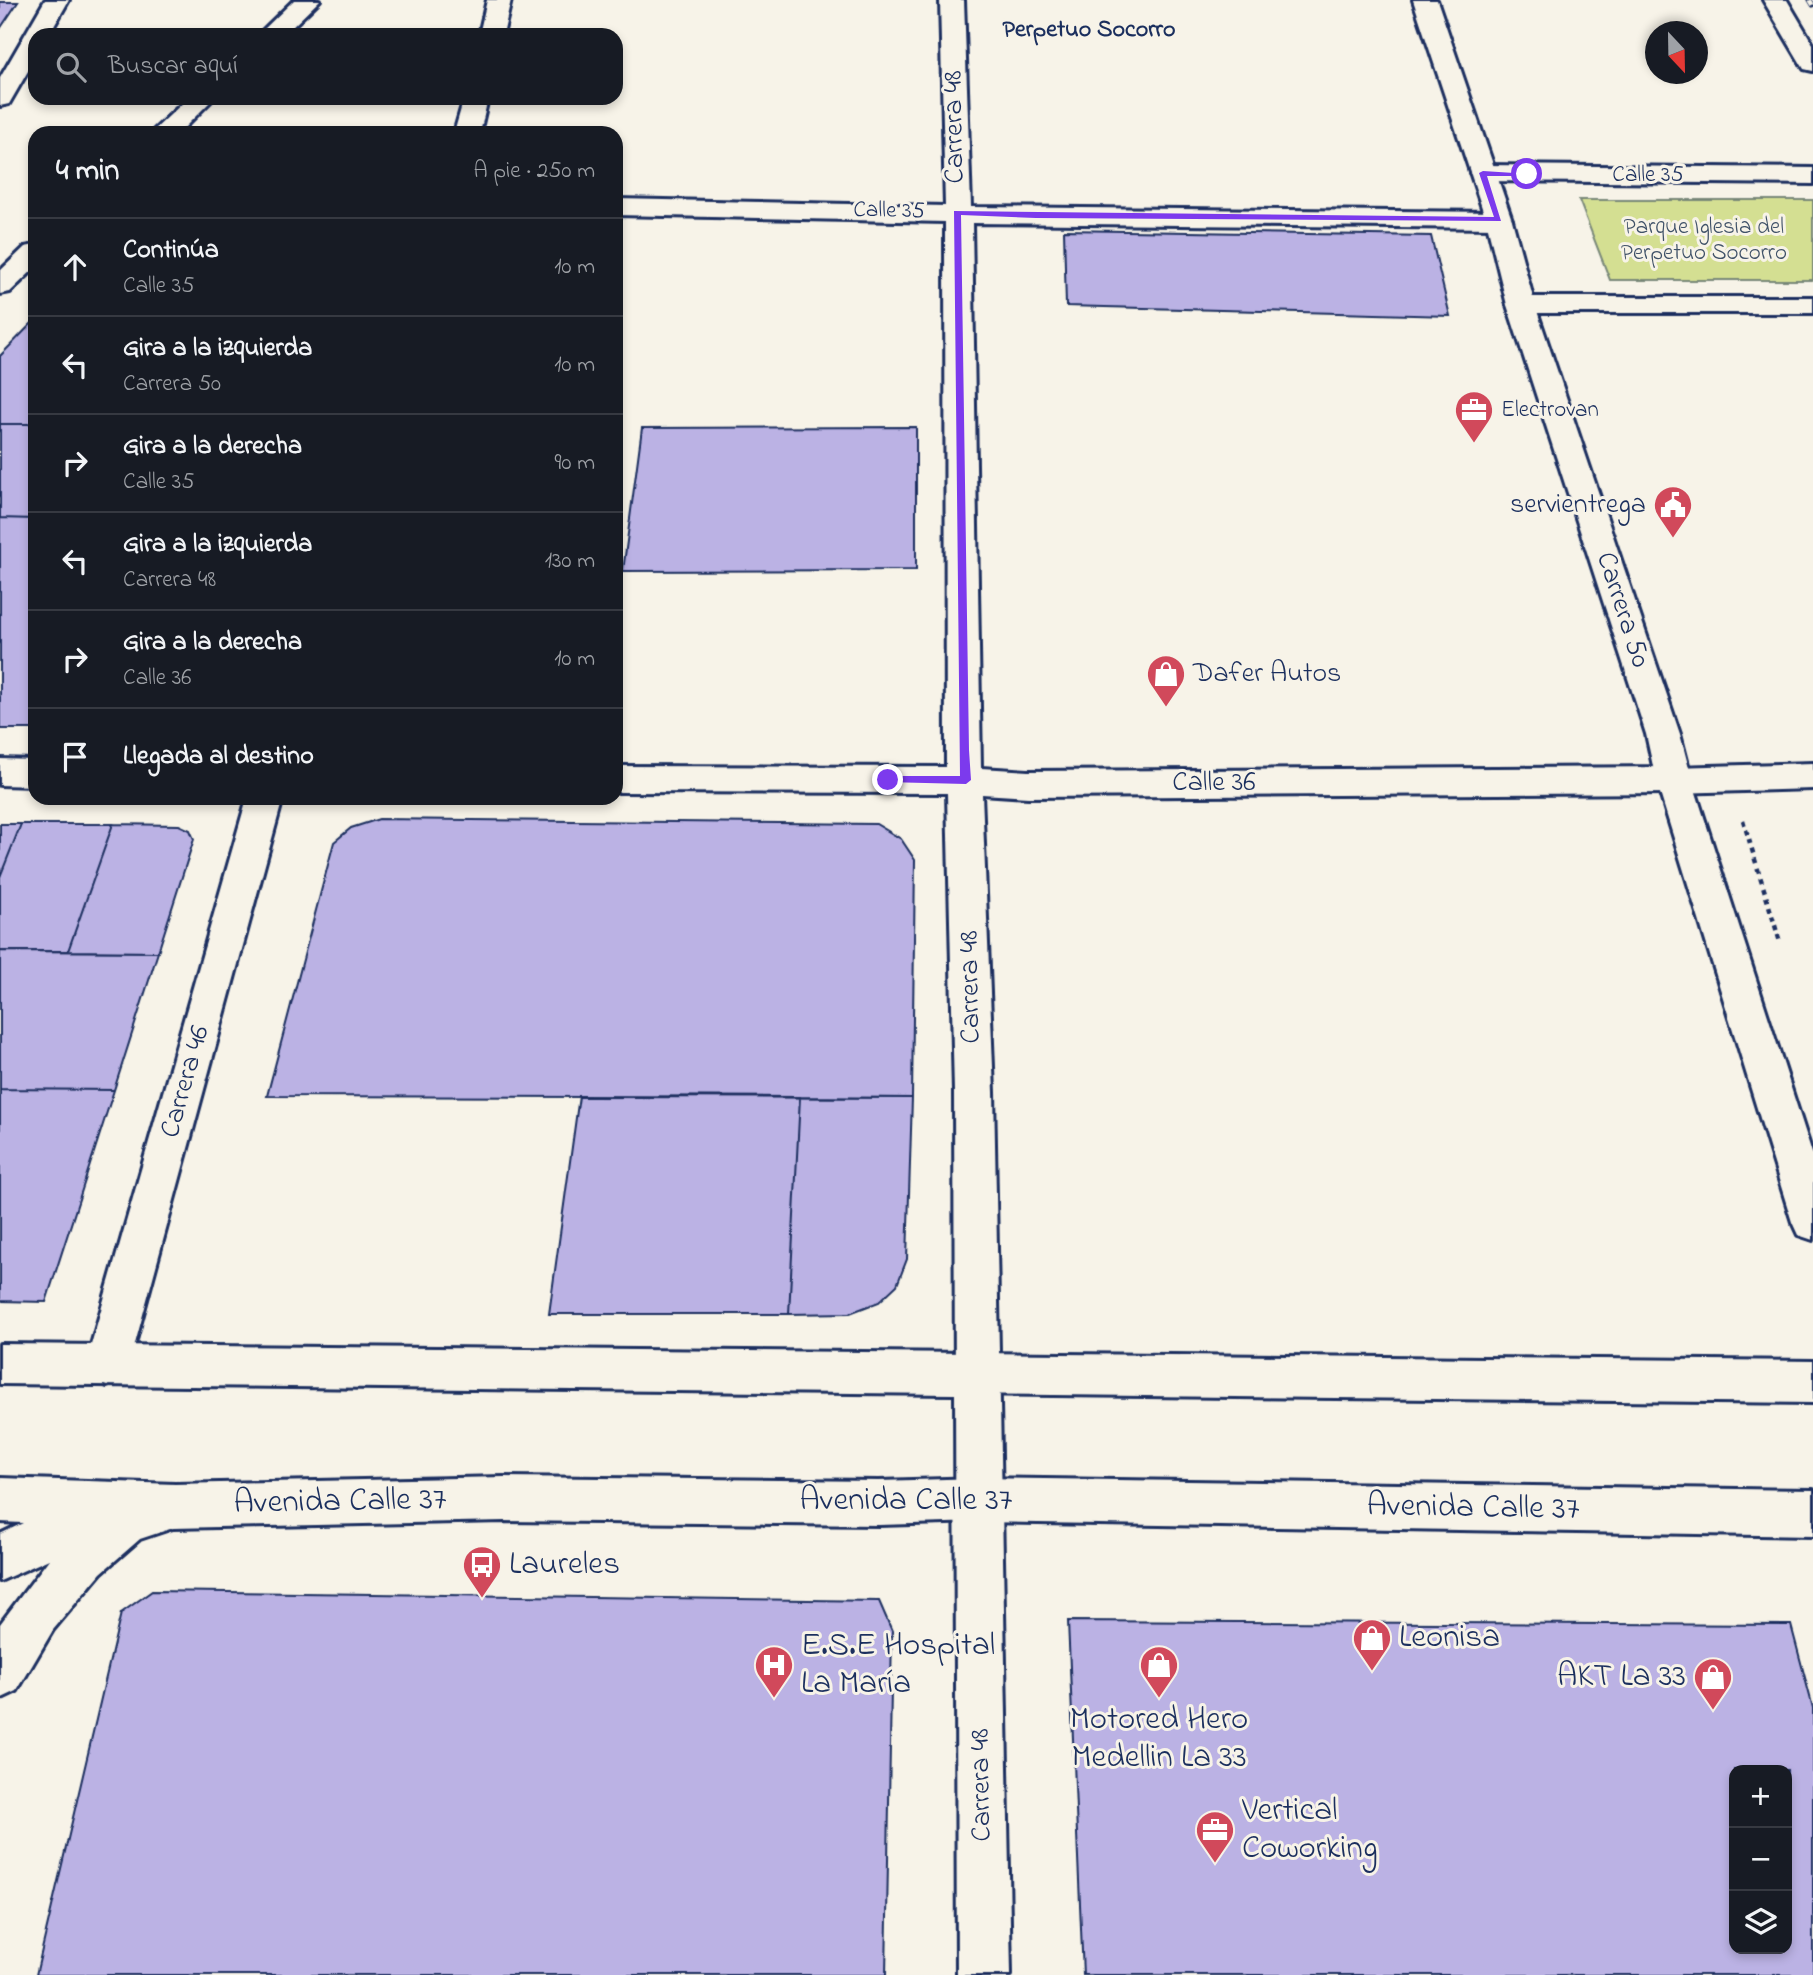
<!DOCTYPE html>
<html lang="es">
<meta charset="utf-8">
<style>
:root{--surface:#171b24;--page:#20242c;--text:#f1f3f6;--muted:#9ea1a6;--line:#363941}
body{margin:0;font-family:"Indie Flower",sans-serif;background:var(--page);color:var(--text)}
.controls{position:absolute;right:21px;bottom:21px;display:grid;overflow:hidden;border-radius:14px;box-shadow:0 4px 10px #0003}
.controls button{width:63px;height:63px;display:grid;place-items:center;padding:0;border:0;border-bottom:2px solid var(--line);background:var(--surface);color:var(--text);font:35px sans-serif}
.compass{position:absolute;left:1645px;top:21px;width:63px;height:63px;border-radius:50%;background:var(--surface);box-shadow:0 4px 10px #0003;rotate:158deg}
.stop{position:absolute;width:21px;height:21px;margin:-16px;border:5px solid #7c3aed;border-radius:50%;background:#fff}
.stop.end{background:#7c3aed;border-color:#fff;box-shadow:0 2px 7px #0008}
.list{margin:0;padding:0;list-style:none}
h2{display:flex;justify-content:space-between;align-items:center;height:91px;margin:0;padding:0 28px;font-size:30px}
h2 small{font-size:23px;font-weight:400;color:var(--muted)}
.list li{display:grid;grid-template-columns:46px 1fr auto;gap:21px;align-items:center;box-sizing:border-box;height:98px;padding:0 28px;border-top:2px solid var(--line)}
.list b{display:block;font-size:26px;white-space:nowrap}
.list p{margin:0;font-size:23px;white-space:nowrap;color:var(--muted)}
.list em{font-size:23px;font-style:normal;color:var(--muted)}
.icon{flex:none;width:38px;height:38px;fill:none;stroke:currentColor;stroke-width:2;stroke-linecap:round;stroke-linejoin:round}
.map{position:relative;flex:none;width:1813px;height:1975px;overflow:hidden}
.search{position:absolute;background:var(--surface);box-shadow:0 4px 10px #0003;left:28px;top:28px;width:595px;height:77px;display:flex;align-items:center;gap:18px;box-sizing:border-box;padding:0 24px;border-radius:21px;color:var(--muted);font-size:26px}
.panel{position:absolute;background:var(--surface);box-shadow:0 4px 10px #0003;left:28px;top:126px;width:595px;height:679px;border-radius:21px}
.map>svg:first-child{display:block}
</style>
<div class="map">
<svg width="1813" height="1975" viewBox="0 0 1813 1975">
<rect width="100%" height="100%" fill="#f7f3e8"/>
<filter id="ink" filterUnits="userSpaceOnUse"><feTurbulence type="fractalNoise" baseFrequency=".0143" numOctaves="2"/><feDisplacementMap in="SourceGraphic" scale="14" xChannelSelector="R" yChannelSelector="G"/><feConvolveMatrix kernelMatrix="1 2 1 2 8 2 1 2 1" color-interpolation-filters="sRGB"/></filter>
<g filter="url(#ink)">
<path fill="#d4df92" stroke="#788778" stroke-width="2" d="M1579,200h234v80h-203z"/>
<path fill="#bbb2e4" stroke="#1b2f5e" stroke-width="2" fill-rule="evenodd" d="M0,2h18l-18,27z
M1064,230l367,6 19,80 -384,-10z
M35,320v104h-35v-68z
M0,424h35v95l-35,-1z
M916,427v143l-293,1 19,-143z
M0,518l35,1v210h-35z
M379,819l497,5 25,15 14,21 -3,238 -645,-2 67,-254 17,-14z
M0,824h21l-21,53z
M21,824h92l-45,127h-68v-74z
M113,824l66,1 11,5 4,9 -36,113 -90,-1z
M0,951l158,1 -44,138 -114,-1z
M0,1089l114,1 -68,212 -46,-1z
M579,1096l221,1 -11,217h-240z
M800,1097l112,1 -5,161 -10,26 -18,17 -29,11 -61,1z
M152,1591l727,10 13,30 -6,344h-850l85,-362z
M1068,1621l723,4 22,83v267h-730zM1734,1770h53v179h-53z"/>
<g fill="none" stroke-linecap="round" stroke-linejoin="round">
<g stroke="#1b2f5e" stroke-width="6">
<path id="minor" d="M45,0h24l-20,35h-14v24l-26,45 -9,2v-28z
M294,0h26l-36,35h-26z
M487,0h24l-8,35h-24z
M940,0h24l7,207 528,5 9,2 4,6 -4,6 -9,2 -527,-5 9,545 47,3 646,-4 139,-4v26l-139,4 -646,4 -46,-3 12,298 17,883h-54l-3,-883 -7,-299 -331,-1v-26l330,1 -1,-545 -329,-7v-16l329,7z
M1763,0h24l26,44v27l-9,-2z
M188,98h26l-35,35h-28z
M464,98h24l-8,35h-26z
M1483,165l330,3v16l-330,-3 -9,-3 -4,-5 4,-5z
M35,245v23l-25,24 -10,2v-23l25,-24z
M1521,297h292v16h-292l-10,-2 -4,-6 4,-6z
M0,759l35,1v26l-35,-1z
M247,798h36l-154,568 -6,14 -16,6 -16,-6 -6,-14z"/>
</g>
<g stroke="#1b2f5e" stroke-width="6">
<path id="major" d="M1413,0h24l75,220 23,85 145,429 12,46 121,376v84l-15,-5 -6,-13 -136,-442 -10,-46 -139,-429 -21,-85z
M0,1344l1813,17v42l-1813,-19z
M504,1477l375,4 101,-3 833,12v46l-833,-14 -101,3 -375,-4 -331,7 -33,11 -39,34 -48,57 -36,61 -17,8v-75l49,-65 -49,22v-47l23,-11 -23,-1v-44l175,6z"/>
</g>
<path stroke="#1b2f5e" stroke-width="4.5" stroke-dasharray="5 5" stroke-linecap="butt" d="M1743,820l37,122"/>
<use href="#minor" fill="#f7f3e8" fill-rule="evenodd"/>
<use href="#major" fill="#f7f3e8" fill-rule="evenodd"/>
<g stroke="#1b2f5e" stroke-width="5">
<path id="rail" d="M1810,0l3,5"/>
</g>
<use href="#rail" stroke="#f7f3e8" stroke-width="3.5" stroke-dasharray="10" stroke-linecap="butt"/>
</g>
</g>
<path fill="#7c3aed" d="M1483,171l48,3 -4,2h-40l14,45 -465,-3 -75,-3 8,535 2,30 -5,4 -81,-2v-5l3,-1h72l-6,-565 540,6 -15,-44z"/>
<defs>
<g id="office-pin" transform="scale(2.0125)"><path d="M0 17L-7.5 6A9.5 9.5 0 1 1 7.5 6Z" fill="#d1495b" stroke="#f7f3e8"/><path d="M-6-3h4V-5.5h4V-3h4V5H-6ZM-1-4.5V-3h2v-1.5ZM-6 0V1H6V0Z" fill="#fff"/></g>
<g id="civic-pin" transform="scale(2.0125)"><path d="M0 17L-7.5 6A9.5 9.5 0 1 1 7.5 6Z" fill="#d1495b" stroke="#f7f3e8"/><path d="M-.6-6.5H3V-4.5H.6V-3L4-1V1h2V6H-6V1h2V-1L-.6-3ZM-1.2 2.5V6h2.4V2.5Z" fill="#fff"/></g>
<g id="shop-pin" transform="scale(2.0125)"><path d="M0 17L-7.5 6A9.5 9.5 0 1 1 7.5 6Z" fill="#d1495b" stroke="#f7f3e8"/><path d="M-5-2.5h2.3a2.7 3.5 0 0 1 5.4 0H5L5.5 6h-11ZM-1.5-2.5h3a1.5 2.3 0 0 0-3 0Z" fill="#fff"/></g>
<g id="bus-pin" transform="scale(2.0125)"><path d="M0 17L-7.5 6A9.5 9.5 0 1 1 7.5 6Z" fill="#d1495b" stroke="#f7f3e8"/><path d="M-5-6H5V4H4V6H2V4H-2V6H-4V4H-5ZM-3.5-4V0h7V-4ZM-3.5 1.2v1.5H-2V1.2ZM2 1.2v1.5H3.5V1.2Z" fill="#fff"/></g>
<g id="hospital-pin" transform="scale(2.0125)"><path d="M0 17L-7.5 6A9.5 9.5 0 1 1 7.5 6Z" fill="#d1495b" stroke="#f7f3e8"/><path d="M-5-5h3v3.5h4V-5h3V5h-3V1.5h-4V5h-3Z" fill="#fff"/></g>
</defs>
<g fill-rule="evenodd">
<use href="#office-pin" x="1474" y="410"/>
<use href="#civic-pin" x="1673" y="505"/>
<use href="#shop-pin" x="1166" y="674"/>
<use href="#bus-pin" x="482" y="1565"/>
<use href="#shop-pin" x="1372" y="1638"/>
<use href="#hospital-pin" x="774" y="1665"/>
<use href="#shop-pin" x="1159" y="1665"/>
<use href="#shop-pin" x="1713" y="1677"/>
<use href="#office-pin" x="1215" y="1830"/>
</g>
<g text-anchor="middle" dominant-baseline="central" stroke-width="6" stroke-linejoin="round" paint-order="stroke">
<g font-size="23" fill="#1b2f5e" stroke="#f7f3e8">
<text x="1648" y="175">Calle 35</text>
<text transform="translate(889 211) rotate(1)">Calle 35</text>
</g>
<g font-size="23" fill="#405268" stroke="#f7f3e8">
<text x="1704" y="227">Parque Iglesia del<tspan x="1704" dy="26">Perpetuo Socorro</tspan></text>
</g>
<g font-size="23" fill="#1b2f5e" stroke="#f7f3e8" text-anchor="start">
<text x="1501" y="410">Electrovan</text>
</g>
<g font-size="24" font-weight="bold" fill="#1b2f5e" stroke="#f7f3e8">
<text x="1089" y="30">Perpetuo Socorro</text>
</g>
<g font-size="28" fill="#1b2f5e" stroke="#f7f3e8">
<text transform="translate(955 127) rotate(-91)">Carrera 48</text>
<text transform="translate(1622 610) rotate(72)">Carrera 50</text>
<text x="1214" y="783">Calle 36</text>
<text transform="translate(971 987) rotate(-91)">Carrera 48</text>
<text transform="translate(186 1082) rotate(-74)">Carrera 46</text>
<text transform="translate(982 1785) rotate(-91)">Carrera 48</text>
</g>
<g font-size="28" fill="#1b2f5e" stroke="#f7f3e8" text-anchor="end">
<text x="1646" y="505">servientrega</text>
<text x="1193" y="674" text-anchor="start">Dafer Autos</text>
</g>
<g font-size="33" fill="#1b2f5e" stroke="#f7f3e8">
<text x="906" y="1501">Avenida Calle 37</text>
<text transform="translate(340 1502) rotate(-1)">Avenida Calle 37</text>
<text transform="translate(1473 1508) rotate(1)">Avenida Calle 37</text>
</g>
<g font-size="33" fill="#1b2f5e" stroke="#f7f3e8" text-anchor="start">
<text x="509" y="1565">Laureles</text>
<text x="1399" y="1638">Leonisa</text>
<text x="801" y="1646">E.S.E Hospital<tspan x="801" dy="38">La María</tspan></text>
<text x="1686" y="1677" text-anchor="end">AKT La 33</text>
<text x="1159" y="1720" text-anchor="middle">Motored Hero<tspan x="1159" dy="38">Medellin La 33</tspan></text>
<text x="1242" y="1811">Vertical<tspan x="1242" dy="38">Coworking</tspan></text>
</g>
</g>
</svg>
<div class="controls">
<button>+</button>
<button>−</button>
<button><svg class="icon" aria-label="layers" viewBox="0 0 24 24"><path d="M12 4l9 5-9 5-9-5zM3 14l9 5 9-5"/></svg></button>
</div>
<svg class="compass" viewBox="-18 -18 36 36"><path d="M0-13l5 13h-10z" fill="#e53935"/><path d="M0 13l5-13h-10z" fill="#9ea1a6"/></svg>
<div class="stop" style="left:1527px;top:174px"></div>
<div class="stop end" style="left:888px;top:780px"></div>
<div class="search"><svg class="icon" aria-label="search" viewBox="0 0 24 24"><circle cx="10" cy="10" r="6"/><path d="M15 15l6 6"/></svg>Buscar aquí</div>
<section class="panel">
<h2>4 min<small>A pie · 250 m</small></h2>
<ul class="list">
<li><svg class="icon" aria-label="ahead" viewBox="0 0 24 24"><path d="M12 20V5M6 11l6-6 6 6"/></svg><div><b>Continúa</b><p>Calle 35</p></div><em>10 m</em></li>
<li><svg class="icon" aria-label="left" viewBox="0 0 24 24"><path d="M17 20v-9H6M10 6l-5 5 5 5"/></svg><div><b>Gira a la izquierda</b><p>Carrera 50</p></div><em>10 m</em></li>
<li><svg class="icon" aria-label="right" viewBox="0 0 24 24"><path d="M7 20v-9h11M14 6l5 5-5 5"/></svg><div><b>Gira a la derecha</b><p>Calle 35</p></div><em>90 m</em></li>
<li><svg class="icon" aria-label="left" viewBox="0 0 24 24"><path d="M17 20v-9H6M10 6l-5 5 5 5"/></svg><div><b>Gira a la izquierda</b><p>Carrera 48</p></div><em>130 m</em></li>
<li><svg class="icon" aria-label="right" viewBox="0 0 24 24"><path d="M7 20v-9h11M14 6l5 5-5 5"/></svg><div><b>Gira a la derecha</b><p>Calle 36</p></div><em>10 m</em></li>
<li><svg class="icon" aria-label="arrive" viewBox="0 0 24 24"><path d="M6 21V4h12l-3 4 3 4H6"/></svg><div><b>Llegada al destino</b></div></li>
</ul>
</section>
</div>
